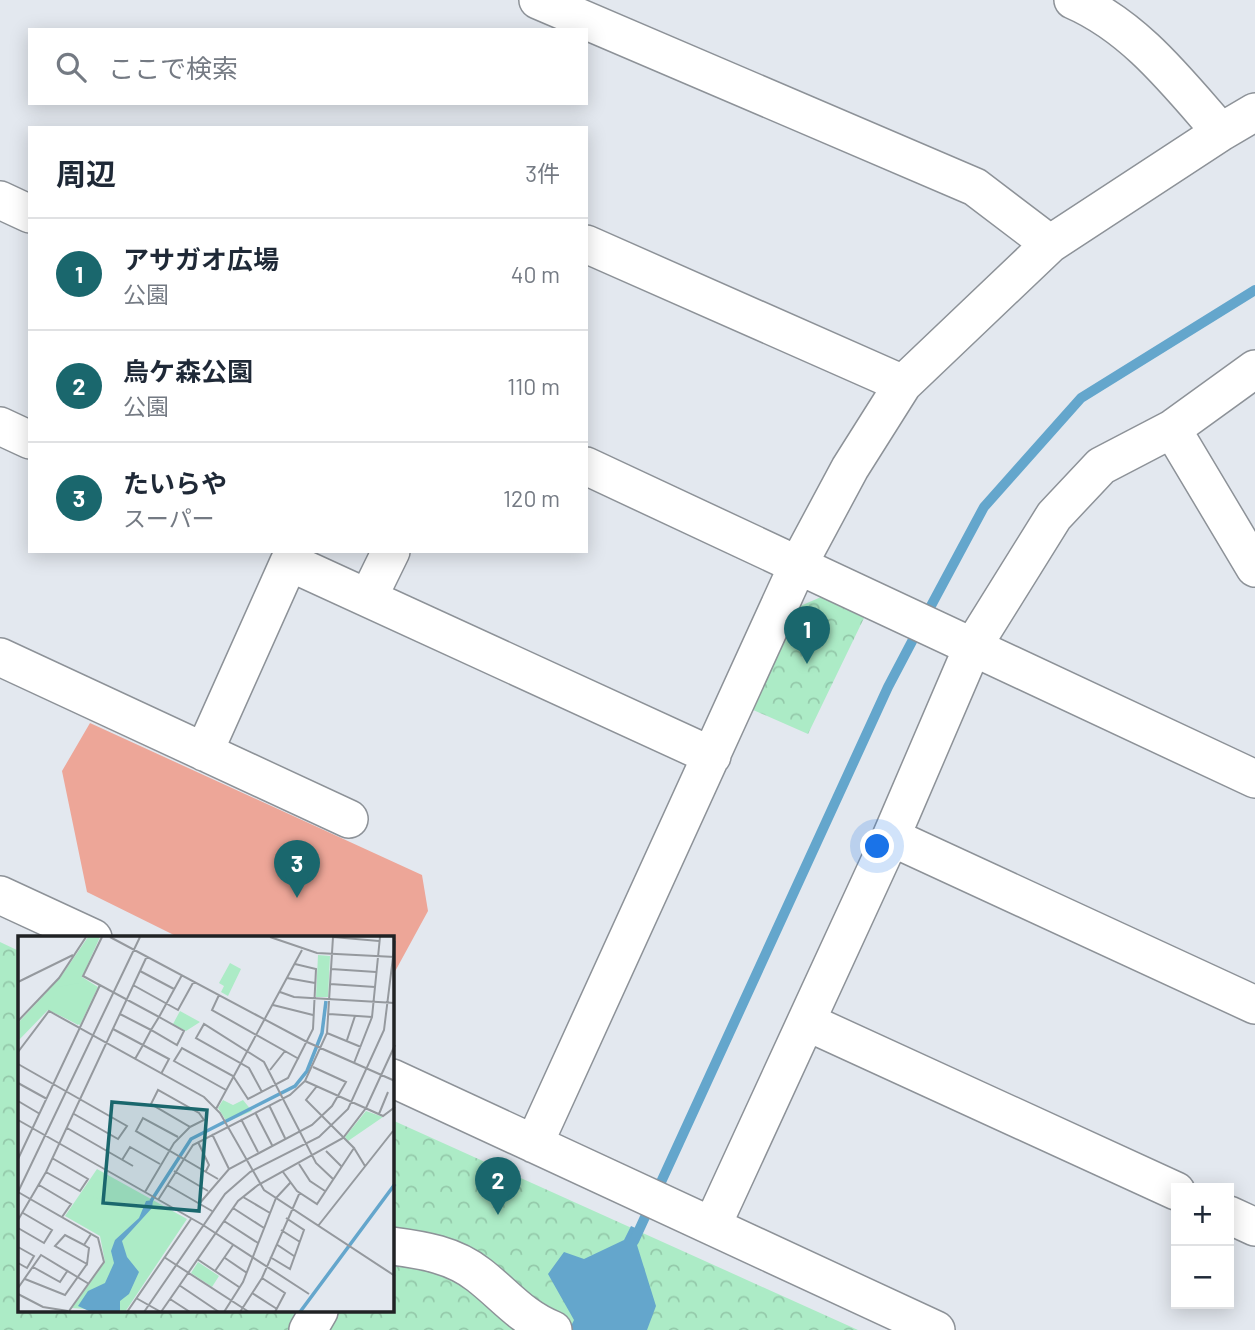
<!DOCTYPE html>
<html lang="ja">
<meta charset="utf-8">
<style>
:root{--surface:#fff;--page:#f6f6f7;--text:#1f2937;--muted:#747a83;--line:#e0e1e3;--accent:#1a676d}
body{margin:0;font-family:Barlow,"Noto Sans JP",sans-serif;background:var(--page);color:var(--text)}
.controls{position:absolute;right:21px;bottom:21px;display:grid;overflow:hidden;border-radius:0px;box-shadow:0 4px 18px #0003}
.controls button{width:63px;height:63px;display:grid;place-items:center;padding:0;border:0;border-bottom:2px solid var(--line);background:var(--surface);color:var(--text);font:35px sans-serif}
.you{position:absolute;left:878px;top:847px;width:24px;height:24px;margin:-18px;border:5px solid #fff;border-radius:50%;background:#1a73e8;box-shadow:0 0 0 10px #1a73e833}
.badge{display:grid;place-items:center;width:46px;height:46px;border-radius:50%;background:var(--accent);color:#fff;font-size:23px;font-weight:700}
.pin{position:absolute;translate:-50% -58px;filter:drop-shadow(0 2px 4px #0008)}
.pin::after{content:'';position:absolute;top:37px;width:24px;height:21px;background:inherit;clip-path:polygon(0 0,100% 0,50% 100%)}
.list{margin:0;padding:0;list-style:none}
h2{display:flex;justify-content:space-between;align-items:center;height:91px;margin:0;padding:0 28px;font-size:30px}
h2 small{font-size:23px;font-weight:400;color:var(--muted)}
.list li{display:grid;grid-template-columns:46px 1fr auto;gap:21px;align-items:center;box-sizing:border-box;height:112px;padding:0 28px;border-top:2px solid var(--line)}
.list b{display:block;font-size:26px;white-space:nowrap}
.list p{margin:0;font-size:23px;white-space:nowrap;color:var(--muted)}
.list em{font-size:23px;font-style:normal;color:var(--muted)}
.icon{flex:none;width:38px;height:38px;fill:none;stroke:currentColor;stroke-width:2;stroke-linecap:round;stroke-linejoin:round}
.map{position:relative;flex:none;width:1255px;height:1330px;overflow:hidden}
.search{position:absolute;background:var(--surface);box-shadow:0 4px 18px #0003;left:28px;top:28px;width:560px;height:77px;display:flex;align-items:center;gap:18px;box-sizing:border-box;padding:0 24px;border-radius:0px;color:var(--muted);font-size:26px}
.panel{position:absolute;background:var(--surface);box-shadow:0 4px 18px #0003;left:28px;top:126px;width:560px;height:427px;border-radius:0px}
.map>svg:first-child{display:block}
</style>
<div class="map">
<svg width="1255" height="1330" viewBox="0 0 1255 1330">
<defs>
<pattern id="park-crowns" width="20" height="18" patternUnits="userSpaceOnUse" patternTransform="scale(1.75)"><rect width="20" height="18" fill="#acebc6"/><path d="M2 6a3 3 0 1 1 6 0M12 15a3 3 0 1 1 6 0" fill="none" stroke="#94c9aa"/></pattern>
</defs>
<rect width="100%" height="100%" fill="#e3e8ef"/>
<path fill="url(#park-crowns)" d="M821,597l43,21 -56,116 -57,-25 47,-102z
M0,942l19,9v360h373v-191l466,210h-858z"/>
<path fill="#64a6cc" d="M631,1226l11,5 -5,14 19,61 -9,24h-78l5,-10 -26,-46 16,-22 20,7 40,-19z"/>
<g fill="none" stroke-linecap="round" stroke-linejoin="round">
<path stroke="#64a6cc" stroke-width="10" d="M925,617l59,-110 97,-109 174,-108
M634,1241l254,-554 30,-57"/>
</g>
<path fill="#eda698" d="M90,723l332,152 6,36 -36,66v-39h-212l-93,-46 -25,-121z"/>
<g fill="none" stroke-linecap="round" stroke-linejoin="round">
<g stroke="#8d9298" stroke-width="40">
<path id="minor" d="M538,0l437,187 75,57
M1221,132l34,-20
M0,200l30,14
M586,244l317,140
M0,426l30,14
M1172,429l83,139
M586,466l669,313
M368,598l23,-47
M0,657l349,162
M204,752l85,-190 423,194
M891,837l364,168
M0,895l93,43
M807,1022l369,169
M392,1078l544,252
M534,1144l264,-579 52,-97 53,-84 147,-140 171,-112c-44,-50 -86,-105 -148,-132
M1229,1215l26,12
M712,1226l179,-389 82,-191 81,-130 47,-50 71,-37 83,-60
M392,1246c31,4 62,9 87,29 27,21 42,42 74,55
M308,1330l11,-19"/>
</g>
<use href="#minor" stroke="#fff" stroke-width="37"/>
</g>
<g transform="translate(18 936)">
<rect width="376" height="376" fill="#e3e8ef"/>
<path d="M70,1h12l-18,40 16,10 -18,38 -32,-15 -30,31v-18l42,-45zM300,19l12,1 -2,41h-12zM162,75l20,11 -14,9 -13,-7zM205,164l10,5 10,-5 9,11 -25,11 -9,-14zM348,175l17,6 -35,24 -3,-4zM79,233l90,50 -62,93 -53,-4 33,-46 -5,-26 -35,-20zM180,326l21,14 -7,11 -21,-14z" fill="#acebc6"/>
<path d="M212,27l11,6 -13,27 -7,-4 3,-6 -5,-3zM61,47l13,10 -14,32 -29,-16 9,-22zM68,259l11,3 6,7v13l-7,13 -24,-16z" fill="#acebc6"/>
<path d="M135,264l-1,8 -30,33 5,16 12,15 -10,22 -9,7v11h-29l-13,-6 10,-15 17,-8 9,-20 -3,-12 4,-11 24,-22 7,-17z" fill="#64a6cc"/>
<path fill="none" stroke="#64a6cc" stroke-width="3.5" d="M133,265l40,-62 104,-53 12,-15 15,-38 4,-32M282,376l95,-128"/>
<path fill="none" stroke="#95999e" stroke-width="2" d="M84,1l-19,39 76,41 23,-42M92,1l197,105 88,39M252,1l47,16 78,4M313,33l45,3M122,35l34,18M269,42l28,5M0,46l55,-27M312,48l45,3M115,49l45,25 16,-29M262,56l14,5 101,6M201,59l-7,15 87,49M255,69l40,10M102,78l31,16 26,15 7,-14 -25,-14 -8,13 -8,15 -8,14M311,78l43,3M0,85l41,-43 27,-41M95,93l56,30 -8,15M309,97l34,14M329,104l8,-24M0,116l31,-41 155,86 16,16 44,77 131,86M336,127l18,-46 8,-80M0,128l109,62 -9,13 -44,-25M252,134l15,-19M287,145l78,35 12,-9M0,147l29,16M208,154l-52,-29 8,-13 51,28 15,23 40,-21 25,-49 3,-60 -21,-5M244,156l-13,-24 -53,-30 8,-14 60,38 52,101 17,16M0,165l22,13M251,169l16,33M198,173l86,-159M237,176l17,33M361,178l9,-22M223,183l17,33M0,184l185,105 106,69M49,192l66,38M194,198l17,35M160,201l-35,-19 -7,13 82,48M180,206l11,23 -3,6M336,212l11,18M308,215l15,15M0,223l82,-174M104,224l8,-13 30,17M281,228l11,17 15,10M156,235l34,20M28,236l34,19 8,-12 -36,-21M265,236l14,19 20,13 37,-56 -48,-48 11,-14M21,249l32,19 -9,13M149,249l45,26M0,256l80,46 6,24 -35,49M0,256l122,-255M127,256l29,-49 16,-16 -39,-23 7,-14 41,23 5,7 -14,7M225,261l27,16M140,264l35,-55 97,-50 15,-14 22,-48 6,-96 46,4M181,268l30,-35 83,-44 20,-19 14,-24 -33,-15M215,272l31,20M0,284l28,-48 101,-216M206,285l34,22M300,290l75,-95M0,292l26,15 8,-13 -29,-17M263,294l19,12M258,308l18,12M66,309l5,3 -2,16 -32,-18 10,-11 19,10 7,-11M0,311l16,9 -7,12 -9,-5M146,321l85,55M252,321l20,12 14,-39 -18,-12M207,322l22,15M179,323l42,28M15,331l27,15 8,-12M197,335l18,-26M244,342l23,15 -10,19M7,343l40,16 22,-31M161,349l40,27M0,352l23,-33 48,29M234,357l25,16M0,358l25,13 25,4M118,362l25,14 77,-111 20,-16 85,-47 23,-30 29,-63M152,363l20,13M109,376l64,-93M126,376l81,-118 25,-22 69,-35 29,-28 36,-79 11,-89M206,376l19,-30 33,-84 14,-15M222,376l22,-34 38,-86"/>
<path fill="#1a676d" fill-opacity="0.15" stroke="#1a676d" stroke-width="3.5" d="M94,166l95,8 -8,101 -96,-8z"/>
<rect width="376" height="376" fill="none" stroke="#202224" stroke-width="3.5"/>
</g>
</svg>
<div class="controls">
<button>+</button>
<button>−</button>
</div>
<div class="you"></div>
<div class="pin badge" style="left:807px;top:664px">1</div>
<div class="pin badge" style="left:498px;top:1215px">2</div>
<div class="pin badge" style="left:297px;top:898px">3</div>
<div class="search"><svg class="icon" aria-label="search" viewBox="0 0 24 24"><circle cx="10" cy="10" r="6"/><path d="M15 15l6 6"/></svg>ここで検索</div>
<section class="panel">
<h2>周辺<small>3件</small></h2>
<ul class="list">
<li><span class="badge">1</span><div><b>アサガオ広場</b><p>公園</p></div><em>40 m</em></li>
<li><span class="badge">2</span><div><b>烏ケ森公園</b><p>公園</p></div><em>110 m</em></li>
<li><span class="badge">3</span><div><b>たいらや</b><p>スーパー</p></div><em>120 m</em></li>
</ul>
</section>
</div>
